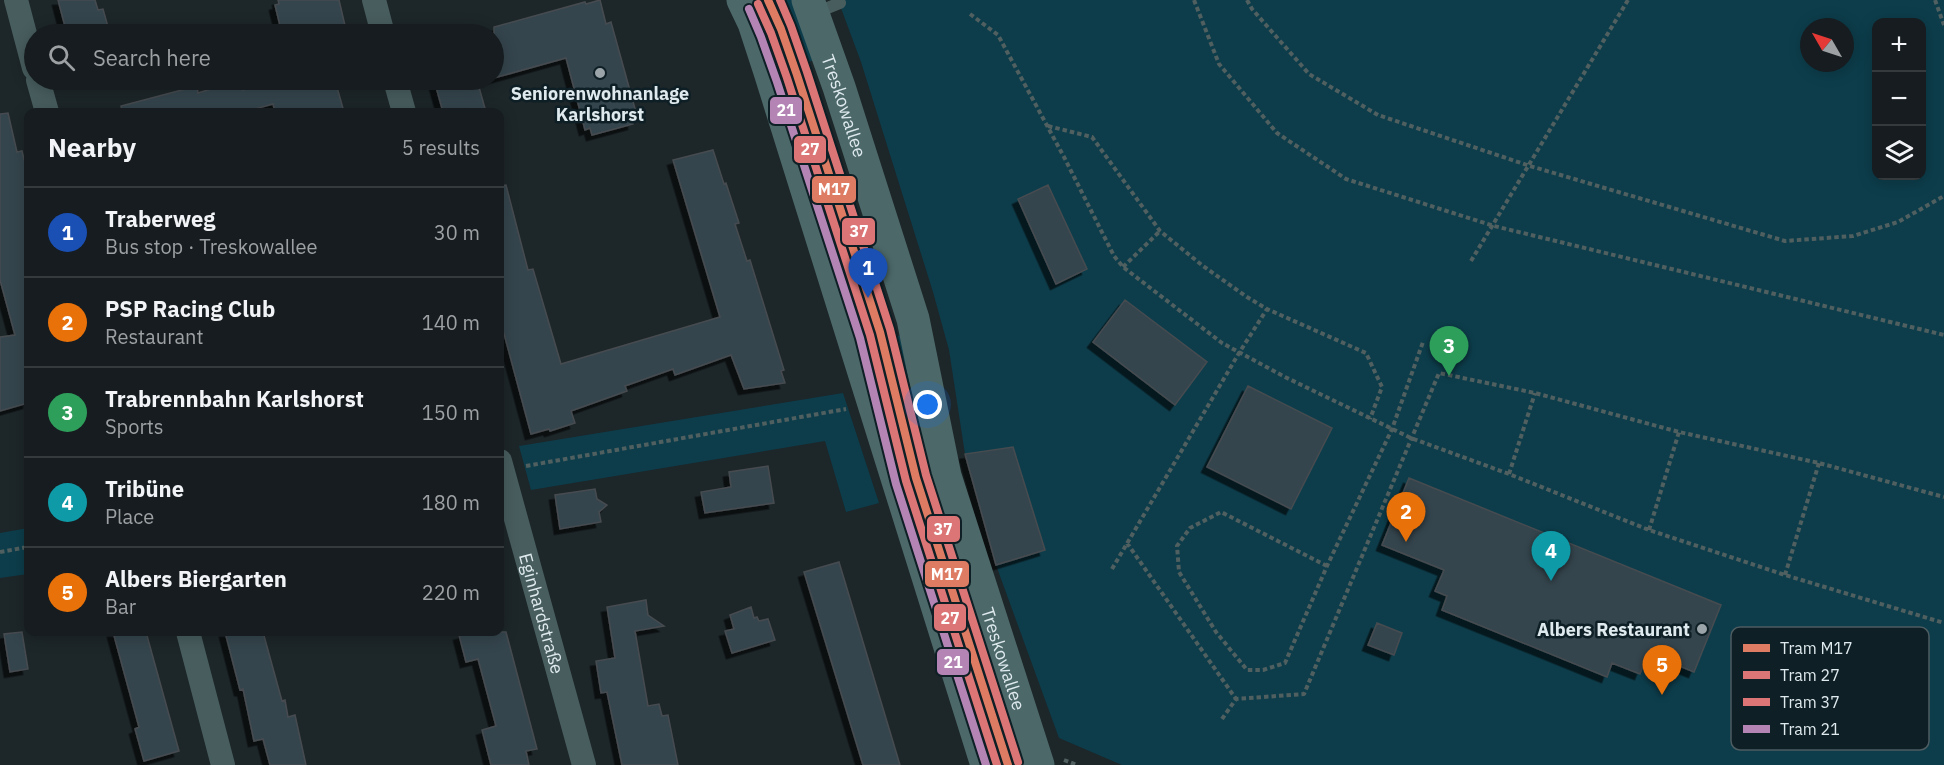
<!DOCTYPE html>
<meta charset="utf-8">
<style>
:root{--surface:#161c1f;--page:#23292c;--text:#f1f3f6;--muted:#9ea1a4;--line:#353a3d;--accent:#db2777}
body{margin:0;font-family:"IBM Plex Sans",sans-serif;background:var(--page);color:var(--text)}
.controls{position:absolute;right:18px;top:18px;display:grid;overflow:hidden;border-radius:12px;box-shadow:0 3px 15px #0003}
.controls button{width:54px;height:54px;display:grid;place-items:center;padding:0;border:0;border-bottom:2px solid var(--line);background:var(--surface);color:var(--text);font:30px sans-serif}
.compass{position:absolute;left:1800px;top:18px;width:54px;height:54px;border-radius:50%;background:var(--surface);box-shadow:0 3px 15px #0003;rotate:309deg}
.you{position:absolute;left:928px;top:405px;width:21px;height:21px;margin:-15px;border:4px solid #fff;border-radius:50%;background:#1a73e8;box-shadow:0 0 0 9px #1a73e833}
.badge{display:grid;place-items:center;width:39px;height:39px;border-radius:50%;background:var(--accent);color:#fff;font-size:20px;font-weight:700}
.pin{position:absolute;translate:-50% -50px;filter:drop-shadow(0 2px 3px #0008)}
.pin::after{content:'';position:absolute;top:32px;width:21px;height:18px;background:inherit;clip-path:polygon(0 0,100% 0,50% 100%)}
.list{margin:0;padding:0;list-style:none}
h2{display:flex;justify-content:space-between;align-items:center;height:78px;margin:0;padding:0 24px;font-size:26px}
h2 small{font-size:20px;font-weight:400;color:var(--muted)}
.list li{display:grid;grid-template-columns:39px 1fr auto;gap:18px;align-items:center;box-sizing:border-box;height:90px;padding:0 24px;border-top:2px solid var(--line)}
.list b{display:block;font-size:22px;white-space:nowrap}
.list p{margin:0;font-size:20px;white-space:nowrap;color:var(--muted)}
.list em{font-size:20px;font-style:normal;color:var(--muted)}
.icon{flex:none;width:33px;height:33px;fill:none;stroke:currentColor;stroke-width:2;stroke-linecap:round;stroke-linejoin:round}
.map{position:relative;flex:none;width:1944px;height:765px;overflow:hidden}
.search{position:absolute;background:var(--surface);box-shadow:0 3px 15px #0003;left:24px;top:24px;width:480px;height:66px;display:flex;align-items:center;gap:15px;box-sizing:border-box;padding:0 21px;border-radius:33px;color:var(--muted);font-size:22px}
.panel{position:absolute;background:var(--surface);box-shadow:0 3px 15px #0003;left:24px;top:108px;width:480px;height:528px;border-radius:12px}
.map>svg:first-child{display:block}
</style>
<div class="map">
<svg width="1944" height="765" viewBox="0 0 1944 765">
<defs>
<filter id="shadow"><feDropShadow dx="-5.5" dy="5.5" stdDeviation="0" flood-color="#0009"/></filter>
</defs>
<rect width="100%" height="100%" fill="#1d2629"/>
<path fill="#0d3d4b" fill-rule="evenodd" d="M756,0h38l23,59 -36,13z
M838,0h1106v765h-822l-63,-27 -63,-173 -31,-111 -16,-104 -16,-58 -72,-230zM1876,22h46v154h-46zM1809,27h36v36h-36z
M813,80l77,239 -18,6 -76,-239z
M904,334l18,85 -28,7 -26,-80z
M843,393l36,110 -33,9 -21,-71 -294,49 -12,-44z
M28,528v46l-28,4v-45z"/>
<path fill="#35444e" stroke="#464c50" stroke-width="1.5" filter="url(#shadow)" d="M58,0h37l3,10 5,-1 7,25h-43z
M278,0h61l8,34h-65l-7,-29 4,-1z
M600,0l6,24 5,-2 26,94 -5,1 1,7 -41,11 -2,-7 -5,2 -19,-72 -72,20v-51l91,-25 1,2z
M240,80l3,10 37,-10h55l9,32h-69l-2,-8 -29,8h-122l-1,-6 76,-20 1,7z
M434,80h43l9,32h-43z
M8,113l9,39 5,-1 6,24v228l-28,8v-74l15,-2 -15,-55v-166z
M713,150l11,34 2,-1 13,40 -4,1 12,37 3,-1 34,110 -3,1 4,12 -41,6 -13,-34 -56,20 -2,-6 -48,17 2,5 -56,20 4,12 -25,8 -1,-2 -18,5 -31,-115v-133l6,-1 22,85 5,-1 28,95 159,-47 -47,-157z
M1048,185l39,84 -31,15 -38,-85z
M1125,300l82,62 -32,43 -82,-63z
M1248,386l84,42 -41,81 -84,-42z
M1013,447l32,103 -49,15 -31,-111z
M768,466l6,37 -69,10 -4,-21 30,-5 -2,-15z
M1409,478l312,127 -27,67 -46,-19 -8,21 -28,-11 -5,14 -165,-67 5,-14 -12,-5 9,-21 -62,-25z
M595,489l2,10 10,6 -8,7 2,10 -41,7 -5,-34z
M839,562l61,203h-37l-59,-193z
M646,600l2,15 16,11 -29,5 13,75 11,-2 3,12 6,-1 10,50h-56l-15,-73 -6,1 -5,-32 19,-3 -8,-51z
M751,607l3,11 3,-1 2,4 9,-2 7,21 -43,13 -7,-22 9,-2 -4,-14z
M1377,623l25,10 -8,22 -26,-10z
M22,632l6,37 -18,3 -6,-38z
M113,632h33l33,119 -35,10 -9,-32 4,-2z
M225,632h38l19,69 3,-1 3,17 7,-2 11,50h-36l-7,-26 -9,2 -11,-52 -3,1z
M471,632h35l31,117 -11,2 3,14h-38l-9,-35 14,-4 -18,-67 -12,3 -7,-27z"/>
<g fill="none" stroke-linecap="round" stroke-linejoin="round">
<path stroke="#505f5f" stroke-width="4" stroke-dasharray="4.5 3" stroke-linecap="butt" d="M1194,0l25,64 58,69 69,46 148,47 450,109
M1247,0l5,9 57,65 69,41 152,51 255,75 68,-5 45,-14 46,-26
M1935,0l9,25
M970,14l28,21 66,122 50,99 9,11 99,76 63,34 126,61 98,36 140,56 136,45 159,48
M1048,126l44,11 68,94 43,35 44,31 20,12 99,44 16,34 -12,32
M1471,261l157,-261
M1123,267l37,-36
M526,466l320,-57
M1509,474l26,-81
M1649,530l30,-98
M1127,543l109,156
M0,552l28,-5
M1327,566l-106,-54 -31,16 -13,18 2,26 37,60 31,38h16l22,-7 42,-97 65,-137 31,-87
M1112,569l127,-216 28,-44
M1785,575l34,-112
M1222,719l14,-20 68,-5 135,-321 96,20 144,39 140,31 125,34
M1064,760l13,5"/>
<path stroke="#485d5e" stroke-width="12" d="M815,13l25,-10"/>
<g stroke="#485d5e" stroke-width="24">
<path d="M16,0l18,68"/>
<path d="M374,0l9,34"/>
<path d="M38,80l9,32"/>
<path d="M395,80l9,32"/>
<path id="s1" d="M500,461l84,304"/>
<path d="M188,632l35,133"/>
</g>
<g stroke="#4c6869" stroke-width="33">
<path d="M743,0l11,23 16,49 217,693"/>
<path id="s2" d="M808,0l31,87 74,232 32,157 93,289"/>
</g>
<g stroke="#0e1f25" stroke-width="12">
<path id="tram-1" d="M768,0l13,29 16,46 83,257 36,146 92,287"/>
</g>
<g stroke="#0e1f25" stroke-width="12">
<path id="tram-2" d="M758,4l13,29 16,45 83,257 36,146 91,284"/>
</g>
<g stroke="#0e1f25" stroke-width="12">
<path id="tram-3" d="M780,0l11,26 16,46 83,257 36,146 92,287"/>
</g>
<g stroke="#0e1f25" stroke-width="12">
<path id="tram-4" d="M749,9l12,28 16,45 83,256 36,146 90,281"/>
</g>
<use href="#tram-1" stroke="#de7b63" stroke-width="8"/>
<use href="#tram-2" stroke="#dc7676" stroke-width="8"/>
<use href="#tram-3" stroke="#dc7676" stroke-width="8"/>
<use href="#tram-4" stroke="#b485b4" stroke-width="8"/>
</g>
<g fill="#9ba5a9" stroke="#0e1f25" stroke-width="2">
<circle cx="600" cy="73" r="6"/>
<circle cx="1702" cy="629" r="6"/>
</g>
<g text-anchor="middle" dominant-baseline="central" stroke-width="5" stroke-linejoin="round" paint-order="stroke">
<g font-size="18" font-weight="bold" fill="#dfeaee" stroke="#0e1f25">
<text x="600" y="93">Seniorenwohnanlage<tspan x="600" dy="21">Karlshorst</tspan></text>
<text x="1690" y="629" text-anchor="end">Albers Restaurant</text>
</g>
<g font-size="18" fill="#dfeaee" stroke="#0e1f25">
<text stroke="none"><textPath href="#s2" startOffset="112">Treskowallee</textPath></text>
<text stroke="none"><textPath href="#s1" startOffset="158">Eginhardstraße</textPath></text>
<text stroke="none"><textPath href="#s2" startOffset="688">Treskowallee</textPath></text>
</g>
</g>
<rect x="1731" y="627" width="198" height="123" rx="9" fill="#0e1f25" stroke="#4d5c61" stroke-width="1.5"/>
<rect x="1743" y="644" width="27" height="8" fill="#de7b63"/>
<rect x="1743" y="671" width="27" height="8" fill="#dc7676"/>
<rect x="1743" y="698" width="27" height="8" fill="#dc7676"/>
<rect x="1743" y="725" width="27" height="8" fill="#b485b4"/>
<g font-size="16" fill="#dfeaee">
<text x="1780" y="654">Tram M17</text>
<text x="1780" y="681">Tram 27</text>
<text x="1780" y="708">Tram 37</text>
<text x="1780" y="735">Tram 21</text>
</g>
<g stroke="#0e1f25" stroke-width="2">
<rect x="769" y="96" width="34" height="29" rx="6" fill="#b485b4"/>
<rect x="793" y="135" width="34" height="29" rx="6" fill="#dc7676"/>
<rect x="811" y="175" width="46" height="29" rx="6" fill="#de7b63"/>
<rect x="841" y="217" width="35" height="29" rx="6" fill="#dc7676"/>
<rect x="926" y="515" width="35" height="28" rx="6" fill="#dc7676"/>
<rect x="924" y="560" width="46" height="28" rx="6" fill="#de7b63"/>
<rect x="933" y="603" width="34" height="29" rx="6" fill="#dc7676"/>
<rect x="936" y="648" width="34" height="28" rx="6" fill="#b485b4"/>
</g>
<g font-size="16" text-anchor="middle" font-weight="bold" fill="#fff">
<text x="786" y="116">21</text>
<text x="810" y="155">27</text>
<text x="834" y="195">M17</text>
<text x="859" y="237">37</text>
<text x="943" y="535">37</text>
<text x="947" y="580">M17</text>
<text x="950" y="624">27</text>
<text x="953" y="668">21</text>
</g>
</svg>
<div class="controls">
<button>+</button>
<button>−</button>
<button><svg class="icon" aria-label="layers" viewBox="0 0 24 24"><path d="M12 4l9 5-9 5-9-5zM3 14l9 5 9-5"/></svg></button>
</div>
<svg class="compass" viewBox="-18 -18 36 36"><path d="M0-13l5 13h-10z" fill="#e53935"/><path d="M0 13l5-13h-10z" fill="#9ea1a4"/></svg>
<div class="you"></div>
<div class="pin badge" style="left:868px;top:298px;background:#1a4fb4">1</div>
<div class="pin badge" style="left:1406px;top:542px;background:#e8710a">2</div>
<div class="pin badge" style="left:1449px;top:376px;background:#2e9e5b">3</div>
<div class="pin badge" style="left:1551px;top:581px;background:#0f9aa8">4</div>
<div class="pin badge" style="left:1662px;top:695px;background:#e8710a">5</div>
<div class="search"><svg class="icon" aria-label="search" viewBox="0 0 24 24"><circle cx="10" cy="10" r="6"/><path d="M15 15l6 6"/></svg>Search here</div>
<section class="panel">
<h2>Nearby<small>5 results</small></h2>
<ul class="list">
<li><span class="badge" style="background:#1a4fb4">1</span><div><b>Traberweg</b><p>Bus stop · Treskowallee</p></div><em>30 m</em></li>
<li><span class="badge" style="background:#e8710a">2</span><div><b>PSP Racing Club</b><p>Restaurant</p></div><em>140 m</em></li>
<li><span class="badge" style="background:#2e9e5b">3</span><div><b>Trabrennbahn Karlshorst</b><p>Sports</p></div><em>150 m</em></li>
<li><span class="badge" style="background:#0f9aa8">4</span><div><b>Tribüne</b><p>Place</p></div><em>180 m</em></li>
<li><span class="badge" style="background:#e8710a">5</span><div><b>Albers Biergarten</b><p>Bar</p></div><em>220 m</em></li>
</ul>
</section>
</div>
